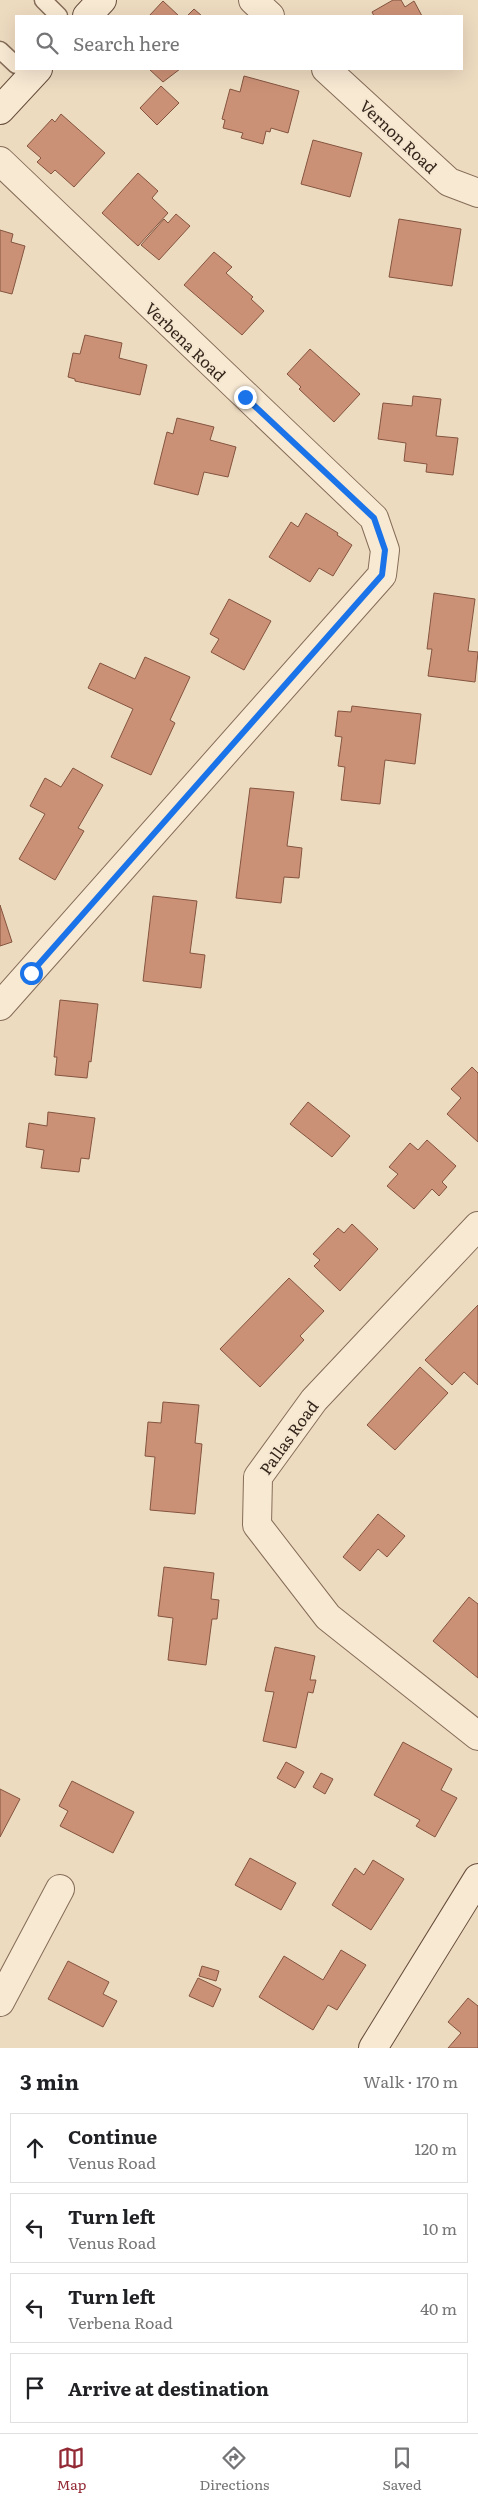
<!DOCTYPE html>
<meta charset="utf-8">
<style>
:root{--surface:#fff;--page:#f2f2f2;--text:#202124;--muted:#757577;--line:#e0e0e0;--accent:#932934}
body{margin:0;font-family:Literata,serif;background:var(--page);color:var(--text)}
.stop{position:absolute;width:15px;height:15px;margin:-11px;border:4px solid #1a73e8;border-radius:50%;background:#fff}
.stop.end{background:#1a73e8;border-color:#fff;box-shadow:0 1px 5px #0008}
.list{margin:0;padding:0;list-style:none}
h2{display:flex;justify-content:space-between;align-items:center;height:65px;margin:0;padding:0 20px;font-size:21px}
h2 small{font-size:16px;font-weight:400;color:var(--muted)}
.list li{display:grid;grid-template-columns:32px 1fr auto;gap:15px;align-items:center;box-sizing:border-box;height:70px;margin:0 10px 10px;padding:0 10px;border:1px solid var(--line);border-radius:0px}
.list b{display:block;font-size:19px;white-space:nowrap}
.list p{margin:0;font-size:16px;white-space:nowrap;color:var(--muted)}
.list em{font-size:16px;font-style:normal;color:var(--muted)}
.icon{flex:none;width:28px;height:28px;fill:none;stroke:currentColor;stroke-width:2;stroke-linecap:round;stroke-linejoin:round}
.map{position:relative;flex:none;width:478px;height:2048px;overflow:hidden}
.search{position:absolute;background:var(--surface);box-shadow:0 5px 20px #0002;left:15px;right:15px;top:15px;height:55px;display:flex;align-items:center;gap:12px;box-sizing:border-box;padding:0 18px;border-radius:0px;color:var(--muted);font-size:19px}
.sheet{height:385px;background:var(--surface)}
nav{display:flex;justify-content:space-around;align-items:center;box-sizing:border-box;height:70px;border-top:1px solid var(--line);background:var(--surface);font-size:14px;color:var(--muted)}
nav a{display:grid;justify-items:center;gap:2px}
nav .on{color:var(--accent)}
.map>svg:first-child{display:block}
</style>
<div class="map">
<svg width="478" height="2048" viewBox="0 0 478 2048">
<rect width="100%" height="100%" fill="#eddbc0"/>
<path fill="#cb9176" stroke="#84543f" d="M393,0h8l4,7 9,-6 8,15h-48l-2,-4z
M163,1l16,15h-30z
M194,9l8,7h-15z
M149,69h31l-17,13z
M244,76l55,15 -11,42 -17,-5 -1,4 -4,-1 -3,13 -22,-6 2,-5 -20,-5 2,-8 -3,-1 8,-30 10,3z
M161,86l18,17 -22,22 -17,-17z
M61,114l44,39 -31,34 -19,-17 -4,4 -14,-12 4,-4 -14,-12 25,-27 3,3z
M313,140l49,13 -12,44 -49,-13z
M138,173l20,18 -6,7 16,15 -30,33 -36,-33z
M176,214l14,12 -31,34 -18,-15 23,-26 4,4z
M399,219l62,10 -9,57 -63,-9z
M0,230l13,4 -2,8 14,4 -13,48 -12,-3z
M214,252l18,15 -6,6 27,24 -2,2 13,12 -22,24 -58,-50z
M85,335l37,8 -3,15 28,7 -7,30 -65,-14v-2l-7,-2 5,-24 7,1z
M310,349l50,45 -26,28 -35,-33 2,-2 -14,-13z
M413,396l28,3 -5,37 22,2 -5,37 -27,-3 1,-8 -23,-3 2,-18 -28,-4 5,-36 29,3z
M177,418l37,9 -4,13 26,7 -8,30 -24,-5 -6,23 -44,-11 13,-52 6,2z
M306,513l32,20 -1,2 15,10 -19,31 -14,-8 -9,14 -41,-25 22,-35 7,5z
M434,593l41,6 -7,52 10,1 -3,30 -47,-6 4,-27h-5z
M229,599l42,22 -27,49 -33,-18 8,-13 -9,-5z
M145,657l45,20 -20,43 5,3 -24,52 -40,-18 22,-48 -45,-21 12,-25 35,16z
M352,706l69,8 -6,50 -30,-4 -5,44 -39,-4 4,-33 -7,-1 4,-29 -7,-1 3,-25 13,1z
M73,768l30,17 -25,43 6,3 -29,49 -36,-21 26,-45 -15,-8 15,-28 16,9z
M250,788l44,4 -7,54 15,2 -3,30 -15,-1 -3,26 -45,-5z
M153,896l44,5 -7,52 15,2 -4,33 -58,-7z
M0,905l12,37 -12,4z
M60,1000l38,4 -7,58 -2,-1 -2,17 -32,-3 2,-18h-3z
M472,1067l6,6v69l-31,-28 14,-16 -10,-9z
M308,1102l42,34 -18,21 -42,-33z
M48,1112l47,6 -6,41 -8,-1 -2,14 -38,-4 3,-18 -18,-3 3,-24 18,3z
M427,1140l29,26 -14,16 5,5 -8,9 -7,-7 -18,20 -27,-23 11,-12 -9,-7 21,-24 8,7z
M352,1224l26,25 -38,42 -26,-25 6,-6 -7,-6 25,-26 6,5z
M289,1278l35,33 -24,25 4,4 -44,47 -40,-38z
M478,1305v80l-14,-13 -12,13 -27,-25z
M420,1367l28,26 -53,57 -28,-25z
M163,1402l36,3 -4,38 7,1 -7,70 -45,-4 5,-53 -10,-1 3,-34 13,1z
M378,1514l27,22 -18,21 -9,-8 -18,22 -17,-14z
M164,1567l50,6 -3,26 8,1 -2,19h-5l-6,46 -38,-5 5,-42 -15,-2z
M469,1597l9,7v74l-45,-37z
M275,1647l40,9 -5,24h6l-3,13 -5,-1 -12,56 -33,-7 11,-49 -9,-1z
M403,1742l49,27 -11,21 16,8 -22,39 -19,-11 4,-6 -46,-25z
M286,1762l18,10 -9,16 -18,-10z
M321,1773l12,6 -8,15 -12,-7z
M72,1781l62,31 -21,41 -53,-27 8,-15 -9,-5z
M0,1789l20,10 -20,38z
M250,1858l46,25 -15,27 -46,-25z
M373,1860l31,19 -33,51 -39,-25 23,-37 9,7z
M341,1950l25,15 -29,45 -9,-5 -15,25 -54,-33 25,-41 39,24z
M68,1961l41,21 -6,12 14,7 -14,26 -55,-28z
M202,1966l17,5 -3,10 -17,-5z
M198,1978l23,11 -8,18 -24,-11z
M468,1998l10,8v42h-30l13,-15 -13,-11z"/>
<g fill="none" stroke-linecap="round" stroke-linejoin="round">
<g stroke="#856c58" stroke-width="19">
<path id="lane" d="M43,0l16,16
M0,50l16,15"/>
</g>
<g stroke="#856c58" stroke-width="30">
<path id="street" d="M253,0l17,16
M326,69l123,113 29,11
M0,161l374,357 11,32 -3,25 -382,431
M478,1226l-164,174 -56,77 -1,48 71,92 150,119
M0,2002l60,-113"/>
</g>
<g stroke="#674d3c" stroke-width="30">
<path id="secondary" d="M87,16l15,-16
M0,110l38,-41
M373,2048l105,-170"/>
</g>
<use href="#lane" stroke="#f8e9d3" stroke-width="16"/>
<use href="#street" stroke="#f8e9d3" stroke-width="28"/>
<use href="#secondary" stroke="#f8e9d3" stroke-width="28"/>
</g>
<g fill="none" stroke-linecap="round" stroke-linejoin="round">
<path stroke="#1a73e8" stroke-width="6" d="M31,973l351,-398 3,-25 -11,-32 -129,-121"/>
</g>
<g text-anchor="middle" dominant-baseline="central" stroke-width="4" stroke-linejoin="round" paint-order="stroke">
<g font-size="16" fill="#35261c" stroke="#f4e6cf">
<text transform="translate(399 136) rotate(43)">Vernon Road</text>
<text transform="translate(186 341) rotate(44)">Verbena Road</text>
<text transform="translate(288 1437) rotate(-54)">Pallas Road</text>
</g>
</g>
</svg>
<div class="stop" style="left:31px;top:973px"></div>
<div class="stop end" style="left:245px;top:397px"></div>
<div class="search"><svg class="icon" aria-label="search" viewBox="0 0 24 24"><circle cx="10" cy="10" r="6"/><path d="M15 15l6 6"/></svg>Search here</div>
</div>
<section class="sheet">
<h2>3 min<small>Walk · 170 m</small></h2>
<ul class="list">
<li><svg class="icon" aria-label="ahead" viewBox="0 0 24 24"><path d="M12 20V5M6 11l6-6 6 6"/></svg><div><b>Continue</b><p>Venus Road</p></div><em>120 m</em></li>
<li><svg class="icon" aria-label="left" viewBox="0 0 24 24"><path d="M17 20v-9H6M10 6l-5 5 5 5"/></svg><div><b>Turn left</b><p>Venus Road</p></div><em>10 m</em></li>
<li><svg class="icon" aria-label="left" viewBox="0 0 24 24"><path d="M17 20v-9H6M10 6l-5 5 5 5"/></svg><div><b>Turn left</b><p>Verbena Road</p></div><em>40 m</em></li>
<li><svg class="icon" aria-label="arrive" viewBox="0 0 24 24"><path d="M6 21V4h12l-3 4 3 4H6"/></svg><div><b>Arrive at destination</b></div></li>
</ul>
</section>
<nav>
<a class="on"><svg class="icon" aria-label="map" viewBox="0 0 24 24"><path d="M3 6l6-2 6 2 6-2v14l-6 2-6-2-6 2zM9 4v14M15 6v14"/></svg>Map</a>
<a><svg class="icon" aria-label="directions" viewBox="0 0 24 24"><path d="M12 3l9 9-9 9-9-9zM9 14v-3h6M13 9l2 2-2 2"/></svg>Directions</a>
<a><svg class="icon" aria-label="saved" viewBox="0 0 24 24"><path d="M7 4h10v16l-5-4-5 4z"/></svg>Saved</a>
</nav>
